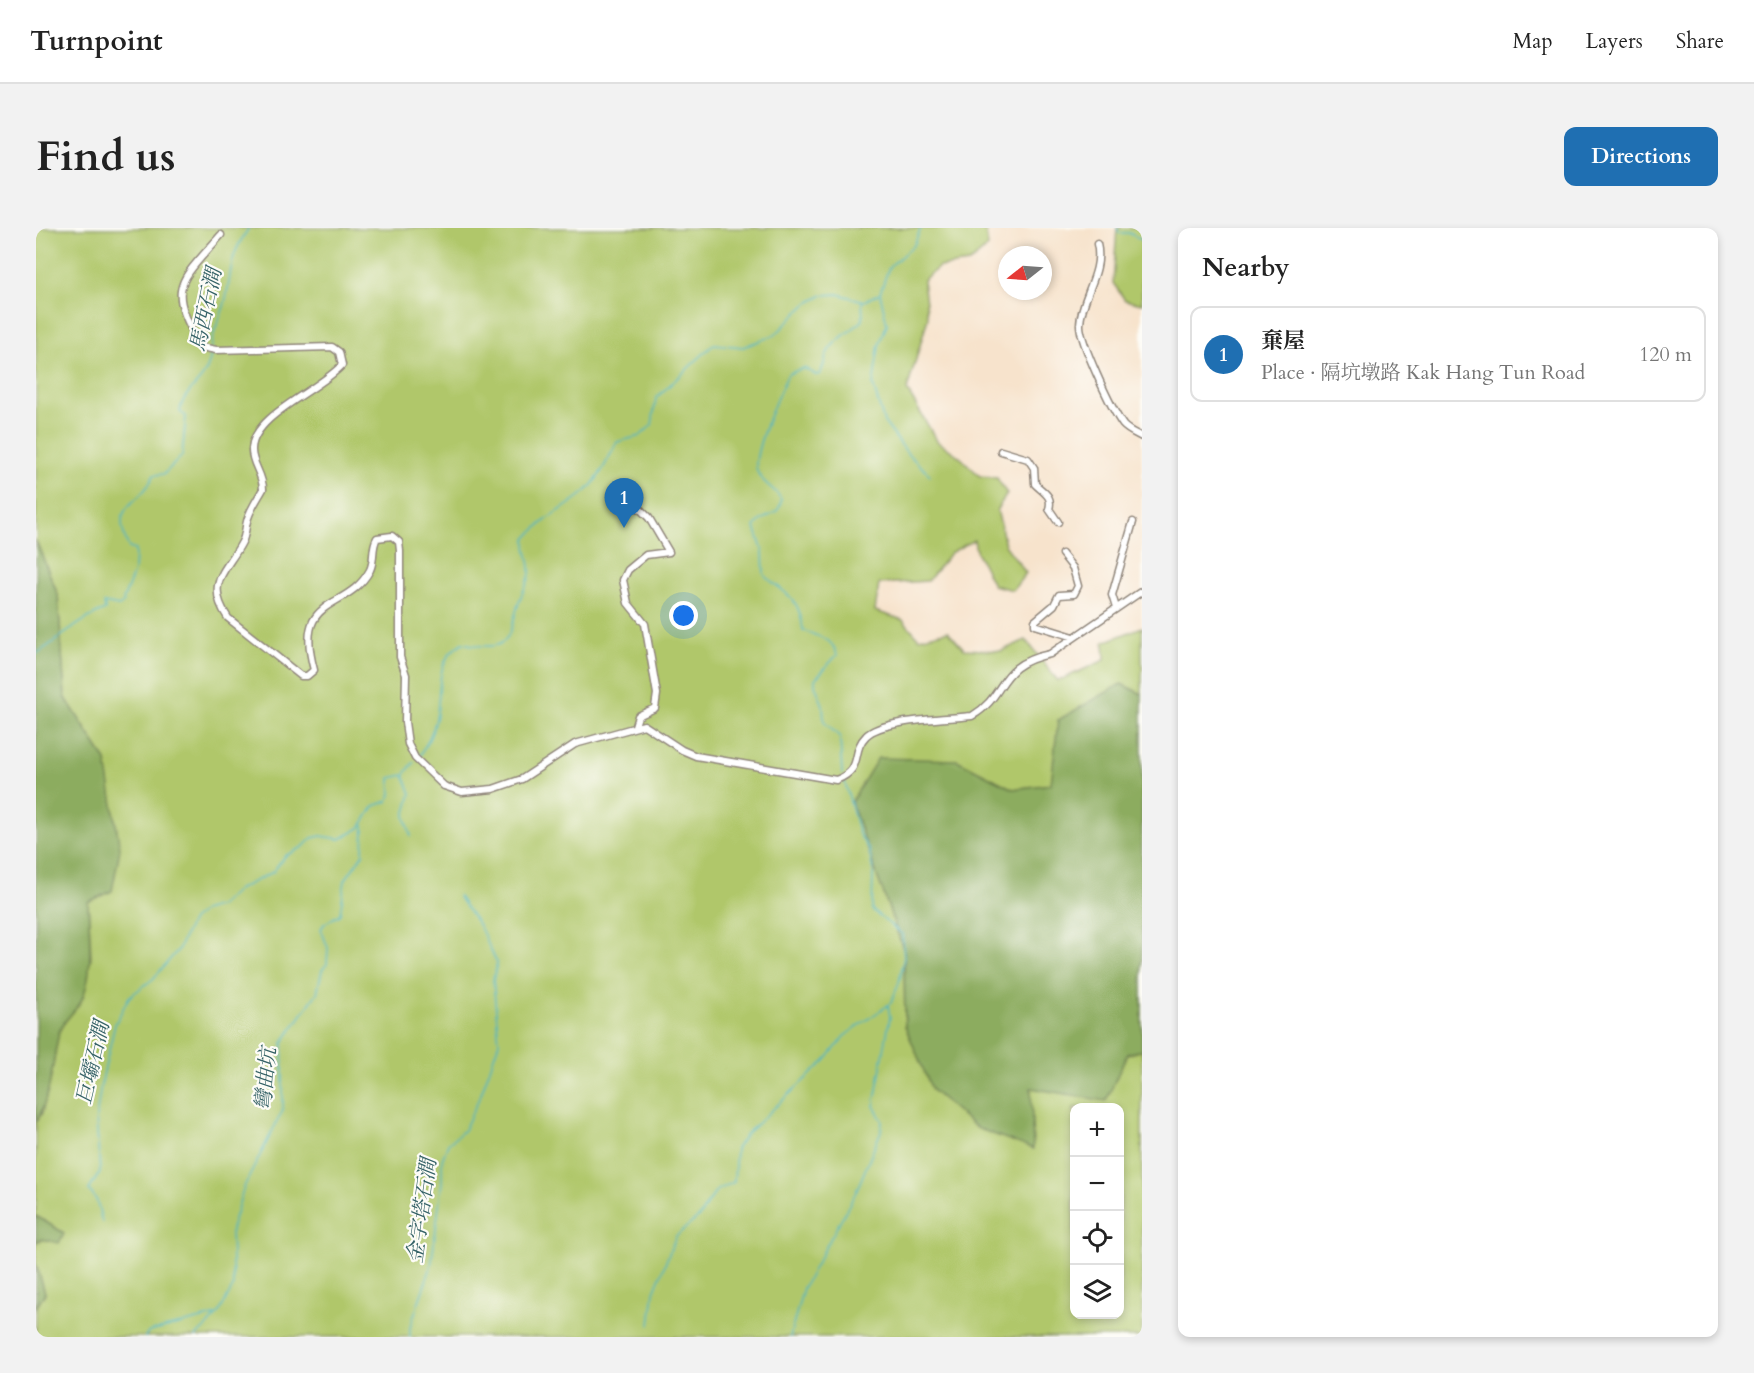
<!DOCTYPE html>
<meta charset="utf-8">
<style>
:root{--surface:#fff;--page:#f2f2f2;--text:#222;--muted:#767676;--line:#e0e0e0;--accent:#1f6fb2}
body{margin:0;font-family:Cardo,"Noto Serif TC",serif;background:var(--page);color:var(--text)}
.controls{position:absolute;right:18px;bottom:18px;display:grid;overflow:hidden;border-radius:12px;box-shadow:0 3px 9px #0003}
.controls button{width:54px;height:54px;display:grid;place-items:center;padding:0;border:0;border-bottom:2px solid var(--line);background:var(--surface);color:var(--text);font:30px sans-serif}
.compass{position:absolute;left:962px;top:18px;width:54px;height:54px;border-radius:50%;background:var(--surface);box-shadow:0 3px 9px #0003;rotate:253deg}
.you{position:absolute;left:648px;top:388px;width:21px;height:21px;margin:-15px;border:4px solid #fff;border-radius:50%;background:#1a73e8;box-shadow:0 0 0 9px #1a73e833}
.badge{display:grid;place-items:center;width:39px;height:39px;border-radius:50%;background:var(--accent);color:#fff;font-size:20px;font-weight:700}
.pin{position:absolute;translate:-50% -50px;filter:drop-shadow(0 2px 3px #0008)}
.pin::after{content:'';position:absolute;top:32px;width:21px;height:18px;background:inherit;clip-path:polygon(0 0,100% 0,50% 100%)}
.list{margin:0;padding:0;list-style:none}
h2{display:flex;justify-content:space-between;align-items:center;height:78px;margin:0;padding:0 24px;font-size:26px}
h2 small{font-size:20px;font-weight:400;color:var(--muted)}
.list li{display:grid;grid-template-columns:39px 1fr auto;gap:18px;align-items:center;box-sizing:border-box;height:96px;margin:0 12px 12px;padding:0 12px;border:2px solid var(--line);border-radius:12px}
.list b{display:block;font-size:22px;white-space:nowrap}
.list p{margin:0;font-size:20px;white-space:nowrap;color:var(--muted)}
.list em{font-size:20px;font-style:normal;color:var(--muted)}
.icon{flex:none;width:33px;height:33px;fill:none;stroke:currentColor;stroke-width:2;stroke-linecap:round;stroke-linejoin:round}
.map{position:relative;flex:none;width:1106px;height:1109px;overflow:hidden;border-radius:12px}
header{display:flex;align-items:center;gap:36px;box-sizing:border-box;height:84px;padding:0 30px;background:var(--surface);border-bottom:2px solid var(--line)}
header strong{font-size:28px}
nav{display:flex;gap:33px;margin-inline-start:auto;font-size:21px}
.intro{display:flex;align-items:center;justify-content:space-between;box-sizing:border-box;height:144px;padding:0 36px}
h1{margin:0;font-size:42px}
.button{padding:15px 27px;border-radius:12px;background:var(--accent);color:#fff;font-size:21px;font-weight:700}
main{display:flex;gap:36px;padding:0 36px}
aside{flex:1;background:var(--surface);border-radius:12px;box-shadow:0 3px 9px #0003}
.map>svg:first-child{display:block}
</style>
<header>
<strong>Turnpoint</strong>
<nav><a>Map</a><a>Layers</a><a>Share</a></nav>
</header>
<div class="intro"><h1>Find us</h1><a class="button">Directions</a></div>
<main>
<div class="map">
<svg width="1106" height="1109" viewBox="0 0 1106 1109">
<rect width="100%" height="100%" fill="#fdfcf7"/>
<filter id="ink" filterUnits="userSpaceOnUse"><feTurbulence type="fractalNoise" baseFrequency=".0167" numOctaves="2"/><feDisplacementMap in="SourceGraphic" scale="12" xChannelSelector="R" yChannelSelector="G"/><feConvolveMatrix kernelMatrix="1 2 1 2 8 2 1 2 1" color-interpolation-filters="sRGB"/></filter>
<filter id="wash" filterUnits="userSpaceOnUse"><feTurbulence type="fractalNoise" baseFrequency=".008" numOctaves="4" result="noise"/><feDisplacementMap in="SourceGraphic" scale="24" xChannelSelector="R" yChannelSelector="G"/><feGaussianBlur stdDeviation="1.35" result="paint"/><feColorMatrix in="noise" values="0 0 0 0 0 0 0 0 0 0 0 0 0 0 0 0 0 1.4 0 .05"/><feComposite in="paint" operator="in"/></filter>
<g filter="url(#wash)">
<rect width="100%" height="100%" fill="#f7e3cc"/>
<path fill="#b0c76b" stroke="#6e794b" stroke-width="1.5" fill-rule="evenodd" d="M0,0h939l11,4 2,15 -19,16 -30,4 -16,13 5,38 -21,72 30,51 22,15 21,20 17,2 10,16 -10,15 8,36 21,28 -13,17 -20,-5 -17,-34 -2,-11 -24,13 -22,28 -49,3 -4,27 28,9 16,18 29,-7 16,18 37,2 25,-11 32,41 47,-21 -1,-18 38,-15v67l-21,-10 -69,100 -39,5 -56,-29 -106,42 53,149 1,75 126,62 111,-38v287h-1106v-29l9,-15 -9,-29v-22l28,-9 -28,-17v-93l6,-10 9,-36 8,-48 22,-27 10,-45 -3,-55 18,-141 -41,-64 -7,-102 -22,-54zM1038,880h46v206h-46z
M1081,0h25v76l-17,-4 -12,-17z"/>
<path fill="#8cac5f" stroke="#5c6c45" stroke-width="1.5" d="M0,313l22,54 7,102 41,64 14,88 -8,42 -24,11c1,29 7,75 -8,101 -6,10 -19,19 -21,30 -7,30 -8,63 -23,90z
M1085,456l21,10v356l-15,4 -21,47 -75,-13 2,61 -56,-21 -45,-38 -27,-64 -1,-75 -53,-149 27,-44 79,2 56,29 38,-5 7,-64z
M0,988l28,17 -5,10 -18,-4 -5,3z
M0,1036l9,29 -9,15z"/>
<g fill="none" stroke-linecap="round" stroke-linejoin="round">
<path stroke="#45b4c1" stroke-width="1.5" d="M885,0l-7,17 -25,22 -9,26 7,31 -8,21 -6,40 11,37 24,32 22,21
M1081,0l2,5h10l13,7
M175,120c1,-19 12,-32 15,-50 7,-32 2,-40 23,-70
M0,426c24,-15 43,-34 69,-44l-1,-7 15,3 5,-4 -1,-2 11,-28 1,-22 -6,-2c-21,-47 10,-39 25,-73l10,-1 18,-18 4,-40 -6,-4c3,-26 28,-26 31,-60
M383,529c7,-11 14,-25 17,-38 6,-28 -3,-58 26,-76 52,11 45,-6 58,-44 3,-9 10,-18 10,-27 1,-11 -5,-21 -4,-33 16,-20 39,-30 58,-46 15,-13 24,-34 33,-51l23,-6 12,-11 4,-27 58,-54 29,3 32,-12 30,-30 18,-10 15,-1 26,7 16,-8
M806,546l-2,-37 -16,-15 -1,-17 -8,-20v-6l22,-24c-5,-19 -19,-17 -34,-25 -4,-35 -16,-34 -39,-55l-1,-23 -8,-25c7,-14 26,-9 26,-28 -6,-11 -20,-16 -24,-28 -6,-17 22,-79 31,-97l16,-6 12,7 4,-1c4,-8 5,-17 9,-24 9,-13 23,-19 34,-30l-1,-19
M368,547l7,19 -6,22 6,20
M66,994l-5,-21 -8,-11 11,-18 -4,-54 5,-33 14,-61 14,-27 24,-18 25,-29 14,-30 11,-9 17,-5 17,-16 36,-18 12,-16 18,-9 9,-9 9,-2 19,3 20,-11 14,-22 14,-5 3,-6 -1,-17 14,-3 10,-13
M614,1097l4,-33 22,-56 23,-19 17,-26 18,-9 2,-33 10,-15 77,-71 24,-29 44,-31 8,-20 5,-26 -2,-23 -30,-24 1,-39 -4,-21 -10,-16 -15,-55
M109,1109l4,-5 69,-17 15,-28 -2,-58 13,-42 39,-77v-68l34,-49 5,-23 5,-6 1,-16 -7,-19 3,-5 16,-10 5,-34 18,-26 1,-29
M159,1109l21,-20
M374,1109v-10l21,-60 11,-85v-22l6,-16 16,-14 17,-36 18,-52 -6,-62 4,-17 -17,-36 -22,-31
M754,1109l13,-49 53,-96 25,-61 1,-11 -8,-14 16,-89 -2,-12"/>
</g>
</g>
<g filter="url(#ink)">
<g fill="none" stroke-linecap="round" stroke-linejoin="round">
<g stroke="#91877c" stroke-width="9">
<path id="minor" d="M185,7c-44,50 -54,51 -20,112l15,3 116,-3 7,5 3,13c-22,25 -89,50 -90,84 -1,14 11,25 11,40 -5,9 -12,19 -15,29 -3,8 -2,17 -6,24 -15,29 -38,40 -14,76l73,58h6l7,-6c-21,-77 33,-57 56,-100 5,-10 1,-22 7,-32l15,-2 7,6 1,9v106l6,18 -1,47 3,22 7,14 29,28 18,6 31,-3 29,-10 53,-35 69,-19 38,25 14,6 140,24c29,-11 14,-28 30,-44 16,-17 82,-17 106,-20 37,-22 23,-51 78,-62l92,-63
M1061,16c7,28 -16,53 -17,80 -1,16 32,86 43,101 4,5 13,9 19,12
M965,223l27,8 6,9 1,16c9,9 18,12 14,25l9,13
M593,270l20,20 20,34 -23,3 -18,15 -5,10 5,23 17,21 12,70 -2,14 -17,8 -3,10
M1026,326l11,14 5,18 -4,8 -15,1 -5,10 -19,16v4l39,12
M1080,380l-4,-13 21,-73"/>
</g>
<use href="#minor" stroke="#fff" stroke-width="6"/>
</g>
</g>
<g text-anchor="middle" dominant-baseline="central" stroke-width="4.5" stroke-linejoin="round" paint-order="stroke">
<g font-size="21" font-style="italic" fill="#356267" stroke="#fdfcf7">
<text transform="translate(170 82) rotate(-78)">馬西石澗</text>
<text transform="translate(57 835) rotate(-77)">巨壩石澗</text>
<text transform="translate(230 851) rotate(-85)">彎曲坑</text>
<text transform="translate(386 983) rotate(-82)">金字塔石澗</text>
</g>
</g>
</svg>
<div class="controls">
<button>+</button>
<button>−</button>
<button><svg class="icon" aria-label="locate" viewBox="0 0 24 24"><circle cx="12" cy="12" r="6"/><path d="M12 2v4M12 18v4M2 12h4M18 12h4"/></svg></button>
<button><svg class="icon" aria-label="layers" viewBox="0 0 24 24"><path d="M12 4l9 5-9 5-9-5zM3 14l9 5 9-5"/></svg></button>
</div>
<svg class="compass" viewBox="-18 -18 36 36"><path d="M0-13l5 13h-10z" fill="#e53935"/><path d="M0 13l5-13h-10z" fill="#767676"/></svg>
<div class="you"></div>
<div class="pin badge" style="left:588px;top:300px">1</div>
</div>
<aside>
<h2>Nearby<small></small></h2>
<ul class="list">
<li><span class="badge">1</span><div><b>棄屋</b><p>Place · 隔坑墩路 Kak Hang Tun Road</p></div><em>120 m</em></li>
</ul>
</aside>
</main>
